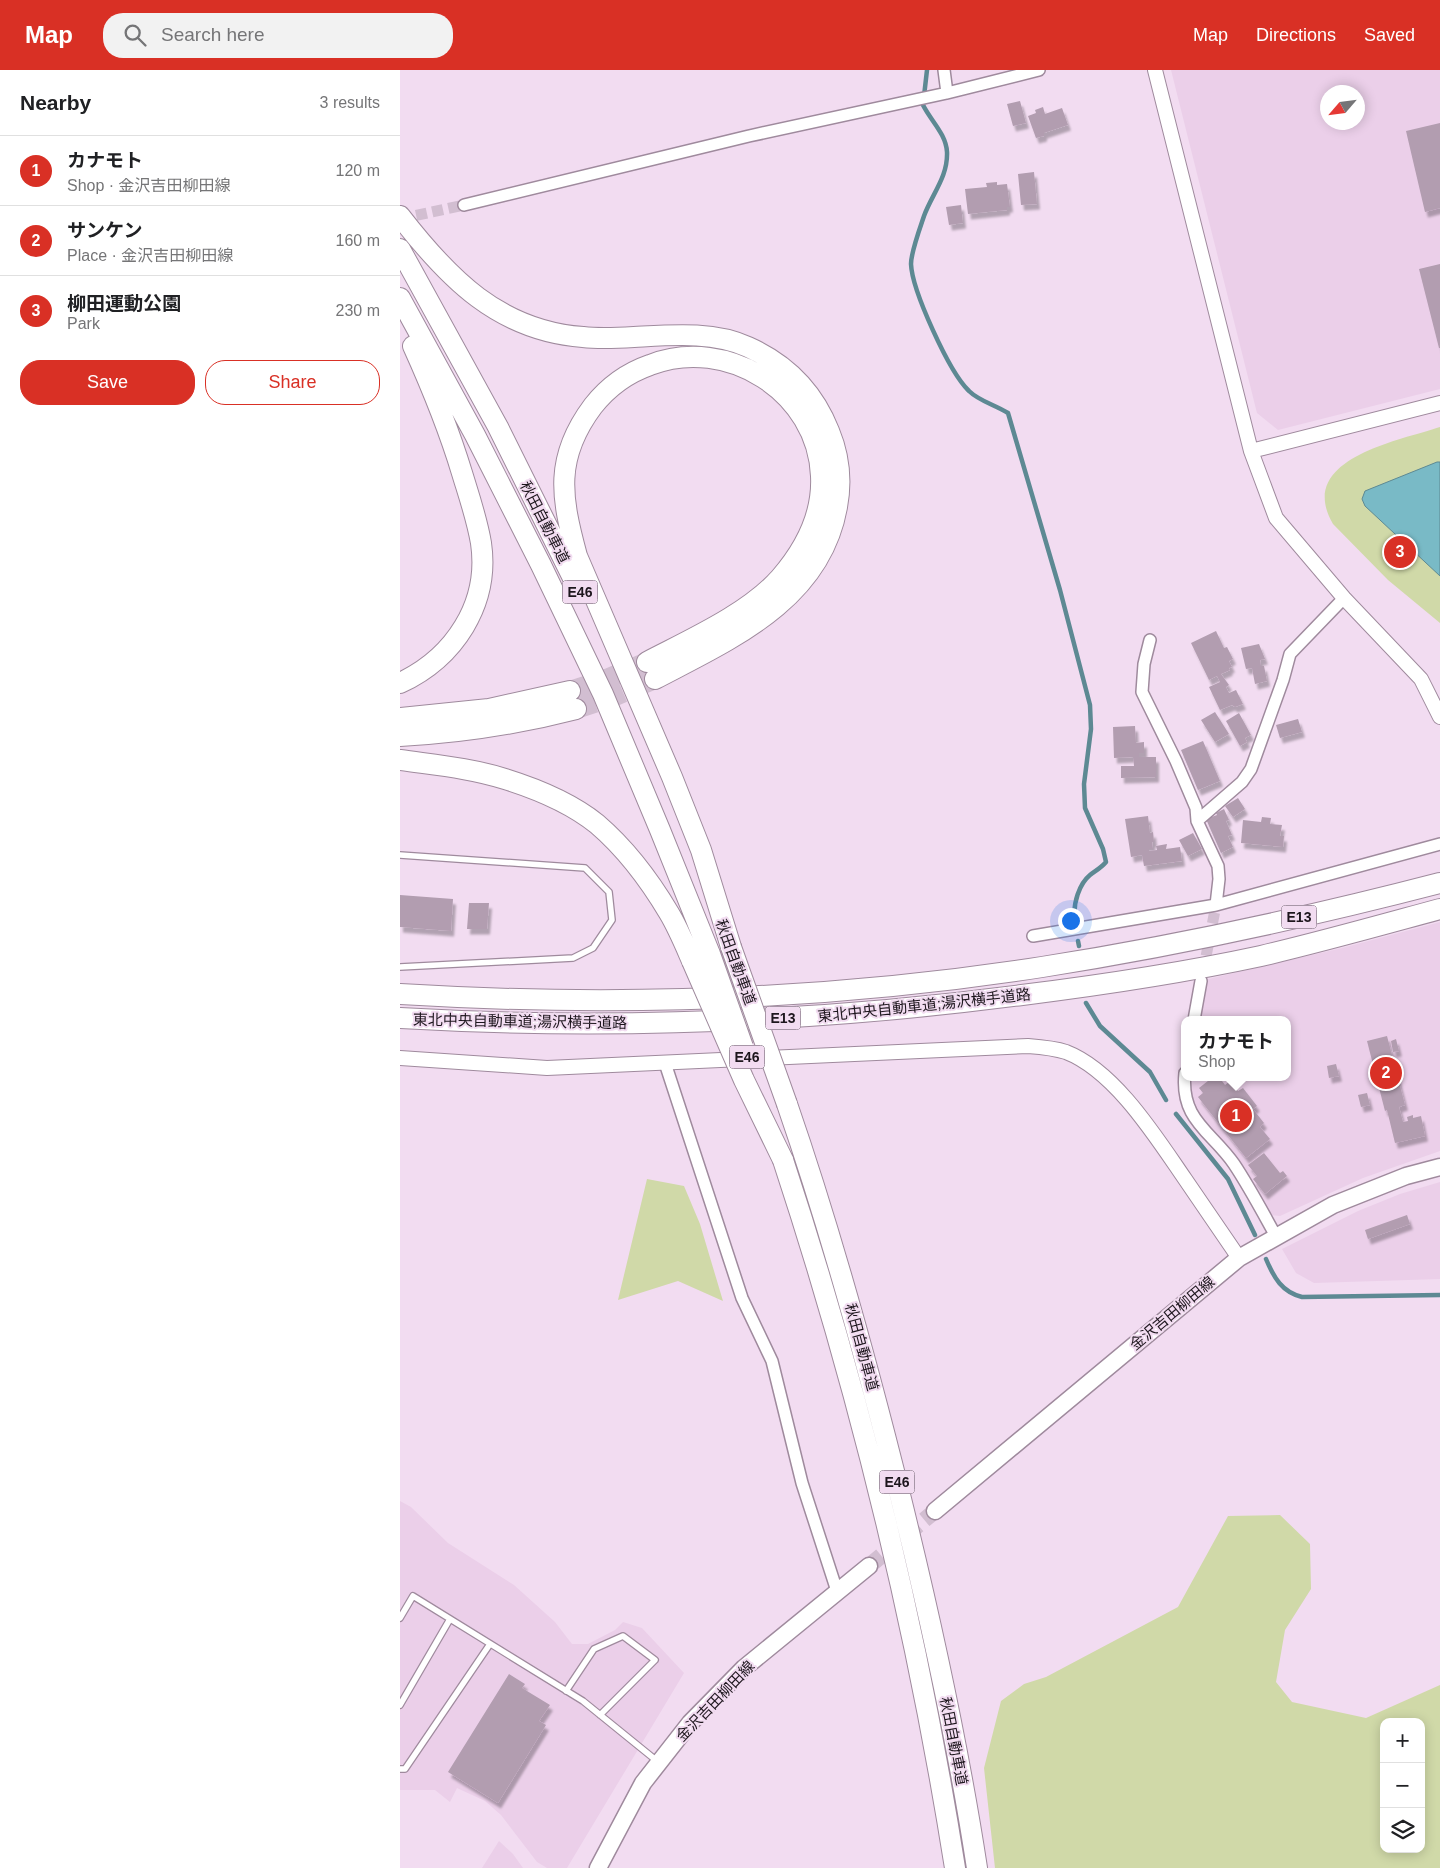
<!DOCTYPE html>
<meta charset="utf-8">
<style>
:root{--surface:#fff;--page:#f2f2f2;--text:#202124;--muted:#757577;--line:#e0e0e0;--accent:#d93025}
body{margin:0;font-family:Helvetica,"Noto Sans JP",sans-serif;background:var(--page);color:var(--text)}
.controls{position:absolute;right:15px;bottom:15px;display:grid;overflow:hidden;border-radius:10px;box-shadow:0 2px 12px #0003}
.controls button{width:45px;height:45px;display:grid;place-items:center;padding:0;border:0;border-bottom:1px solid var(--line);background:var(--surface);color:var(--text);font:25px sans-serif}
.compass{position:absolute;left:920px;top:15px;width:45px;height:45px;border-radius:50%;background:var(--surface);box-shadow:0 2px 12px #0003;rotate:242deg}
.you{position:absolute;left:670px;top:850px;width:18px;height:18px;margin:-12px;border:4px solid #fff;border-radius:50%;background:#1a73e8;box-shadow:0 0 0 8px #1a73e833}
.badge{display:grid;place-items:center;width:32px;height:32px;border-radius:50%;background:var(--accent);color:#fff;font-size:16px;font-weight:700}
.pin{position:absolute;translate:-50% -50%;border:2px solid #fff;box-shadow:0 1px 5px #0006}
.popup{position:absolute;left:781px;top:946px;width:110px;height:65px;box-sizing:border-box;display:grid;place-content:center;border-radius:10px;background:var(--surface);filter:drop-shadow(0 1px 4px #0005);font-size:16px;white-space:nowrap;color:var(--muted)}
.popup b{font-size:19px;color:var(--text)}
.popup::after{content:'';position:absolute;left:50%;top:100%;margin-left:-10px;border:10px solid transparent;border-top-color:var(--surface)}
.list{margin:0;padding:0;list-style:none}
h2{display:flex;justify-content:space-between;align-items:center;height:65px;margin:0;padding:0 20px;font-size:21px}
h2 small{font-size:16px;font-weight:400;color:var(--muted)}
.list li{display:grid;grid-template-columns:32px 1fr auto;gap:15px;align-items:center;box-sizing:border-box;height:70px;padding:0 20px;border-top:1px solid var(--line)}
.list b{display:block;font-size:19px;white-space:nowrap}
.list p{margin:0;font-size:16px;white-space:nowrap;color:var(--muted)}
.list em{font-size:16px;font-style:normal;color:var(--muted)}
.actions{display:flex;gap:10px;padding:15px 20px}
.actions a{flex:1;padding:11px 0;border:1px solid var(--accent);border-radius:20px;text-align:center;font-size:18px;color:var(--accent)}
.actions .main{background:var(--accent);color:#fff}
.icon{flex:none;width:28px;height:28px;fill:none;stroke:currentColor;stroke-width:2;stroke-linecap:round;stroke-linejoin:round}
.map{position:relative;flex:none;width:1040px;height:1798px;overflow:hidden}
header{display:flex;align-items:center;gap:30px;box-sizing:border-box;height:70px;padding:0 25px;background:var(--accent);color:#fff}
header strong{font-size:24px}
nav{display:flex;gap:28px;margin-inline-start:auto;font-size:18px}
.search{width:350px;height:45px;background:var(--page);display:flex;align-items:center;gap:12px;box-sizing:border-box;padding:0 18px;border-radius:20px;color:var(--muted);font-size:19px}
main{display:flex}
aside{flex:1;background:var(--surface)}
.map>svg:first-child{display:block}
</style>
<header>
<strong>Map</strong>
<div class="search"><svg class="icon" aria-label="search" viewBox="0 0 24 24"><circle cx="10" cy="10" r="6"/><path d="M15 15l6 6"/></svg>Search here</div>
<nav><a>Map</a><a>Directions</a><a>Saved</a></nav>
</header>
<main>
<aside>
<h2>Nearby<small>3 results</small></h2>
<ul class="list">
<li><span class="badge">1</span><div><b>カナモト</b><p>Shop · 金沢吉田柳田線</p></div><em>120 m</em></li>
<li><span class="badge">2</span><div><b>サンケン</b><p>Place · 金沢吉田柳田線</p></div><em>160 m</em></li>
<li><span class="badge">3</span><div><b>柳田運動公園</b><p>Park</p></div><em>230 m</em></li>
</ul>
<div class="actions"><a class="main">Save</a><a>Share</a></div>
</aside>
<div class="map">
<svg width="1040" height="1798" viewBox="0 0 1040 1798">
<defs>
<filter id="shadow"><feDropShadow dx="3" dy="5.5" stdDeviation="1" flood-color="#0004"/></filter>
</defs>
<rect width="100%" height="100%" fill="#f2dcf1"/>
<path fill="#ebcfe9" fill-rule="evenodd" d="M771,0h269v319l-162,41 -21,-17zM928,22h30v30h-30z
M1040,852v229l-77,27 -83,38 -10,-1 -67,-91 -11,-25 -3,-22h98v-57h-89l6,-40 138,-32z
M1040,1112v97l-126,4 -18,-10 -14,-24 76,-38 42,-17z
M0,1431l11,6 37,36 66,42 41,37 17,22h16l27,-14 8,-8 19,6 42,45 -117,195h-20l-10,-6 -36,-47 -16,-14 -28,-13 -7,14 -15,-12h-35z
M99,1771l14,13 10,14h-41z"/>
<path fill="#d0d9a8" fill-rule="evenodd" d="M1040,357v196l-52,-43 -55,-56c-38,-65 65,-83 107,-97z
M247,1109l37,7 16,38 23,77 -45,-20 -60,19z
M880,1445l30,29 1,45 -26,41 -9,52 16,20 74,16 74,-33v183h-445l-11,-100 17,-67 23,-17 22,-7 132,-70 50,-91zM984,1652h37v127h-37z"/>
<path fill="#79bac6" stroke="#5d8993" d="M1037,392h3v114l-75,-70 -3,-7 3,-8z"/>
<g fill="none" stroke-linecap="round" stroke-linejoin="round">
<path stroke="#5d8993" stroke-width="4.5" d="M527,0l-4,35c8,16 23,29 24,47 1,25 -15,42 -23,64 -4,12 -13,36 -13,48 1,26 38,108 58,127 10,10 26,14 39,22l52,177 30,115 1,24 -7,55 1,24 18,41 3,13c-5,6 -11,9 -16,13 -11,9 -17,29 -15,42
M678,871l1,5
M686,933l14,23 50,46 16,28
M776,1044l52,65 27,56
M866,1189c8,19 16,33 36,38l138,-2"/>
</g>
<path fill="#b29db0" filter="url(#shadow)" d="M620,31l6,22 -13,3 -6,-22z
M643,37l2,7 17,-6 6,17 -24,8v3l-8,2 -8,-22 8,-3 -1,-3z
M1040,53v85l-15,4 -19,-81z
M634,102l3,32 -16,1 -3,-31z
M597,112v3l10,-1 3,23h-3v3l-39,4 -3,-25 22,-2 -1,-4z
M561,135l2,18 -14,2 -3,-18z
M1040,194v84h-1l-20,-79z
M816,561l8,17 3,-1 6,12 -4,2 3,6 -3,1 1,2 -9,4 8,11 -3,2 3,6 7,-3 7,14 -8,3 -3,-2 -12,5 -11,-23 11,-5 -3,-6 -8,4 -18,-37z
M859,574l6,15 -5,1 1,6h3l3,15 -12,3 -3,-16 -6,1 -5,-21z
M815,642l14,22 -14,8 -14,-22z
M839,643l12,22 -6,3 2,4 -7,4 -14,-25z
M898,649l4,13 -22,6 -4,-13z
M735,656l1,17 8,-1v11h-5v4h17v20l-35,1v-12h13l-1,-9 -19,1 -1,-31z
M803,671l17,40 -22,9 -17,-40z
M838,728l7,11 -12,8 -8,-11z
M824,739l5,11 -3,1 6,14 -4,1 5,11 -12,6 -15,-34 11,-4 -1,-2z
M748,746l2,17 3,-1 1,10h-2l1,7h-4v2l8,-1 -1,-4 11,-2 -1,5 14,-2 2,14 -38,5 -2,-11 -11,2 -6,-38z
M862,747l9,1 -1,6 12,1 -2,11h4l-1,11 -42,-4 2,-23 18,2z
M793,763l9,16 -14,7 -9,-16z
M0,825l53,4 -2,32 -51,-4z
M69,833h20l-2,26h-20z
M987,966l18,69 -6,2 4,15 5,-1 -1,-4 6,-2v3l8,-2 4,20 -30,7 -8,-33 -2,1 -18,-70z
M996,969l3,12 -6,1 -2,-11z
M936,994l3,12 -10,2 -2,-12z
M813,1007h6l6,8 5,-4 8,10 5,-3 14,18 -4,3 11,14 -4,4 10,12 -24,19 -48,-61 5,-4 -4,-5z
M967,1023l3,12 -9,2 -3,-12z
M864,1083l16,20 3,-2 4,5 -22,18 -12,-15 4,-3 -9,-11z
M1007,1145l3,9 -42,15 -3,-9z
M109,1604l16,10 -3,4 28,17 -11,16 7,4 -48,78 -50,-31z"/>
<g fill="none" stroke-linecap="round" stroke-linejoin="round">
<path stroke="#d2bed1" stroke-width="11" stroke-dasharray="11 5.5" stroke-linecap="butt" d="M0,149l64,-14
M803,902l13,-67"/>
<path stroke="#d2bed1" stroke-width="16" stroke-dasharray="16 8" stroke-linecap="butt" d="M469,1496l66,-55"/>
<path stroke="#d2bed1" stroke-width="20" stroke-dasharray="20 10" stroke-linecap="butt" d="M170,621l39,-13 38,-16
M176,639l39,-13 40,-17"/>
<g stroke="#9f8a9d" stroke-width="8">
<path id="service" d="M0,785l185,13 24,24 3,28 -19,28 -20,10 -173,9
M0,1548l13,-22 170,105 74,60
M166,1621l28,-42 29,-13 32,24 -55,55
M0,1635l50,-86
M0,1699h5l85,-125"/>
</g>
<g stroke="#9f8a9d" stroke-width="14">
<path id="minor" d="M544,0l3,23
M64,135l285,-69 198,-43 92,-23
M750,570l-6,24 -2,28 34,69 20,47 1,13 21,45 1,13 -3,26
M797,751l45,-39 9,-13 32,-89 7,-26 54,-56
M633,866l183,-31 224,-61
M794,950l7,-39
M265,993l77,235 30,63 30,122 35,108
M785,1003c-5,47 26,58 49,91 16,24 29,49 43,74"/>
</g>
<g stroke="#9f8a9d" stroke-width="16">
<path id="tertiary" d="M755,0l96,381 25,67 68,80 77,81 19,38
M851,381l189,-48
M0,988l147,10 481,-22c13,1 26,2 38,6 49,19 90,85 119,127 18,26 36,53 54,79"/>
</g>
<g stroke="#9f8a9d" stroke-width="19">
<path id="secondary" d="M535,1441l304,-253 94,-53 73,-29 34,-9
M198,1798l45,-85 47,-60 54,-55 125,-102"/>
</g>
<g stroke="#9f8a9d" stroke-width="22">
<path id="motorway" d="M0,146c48,62 99,115 183,121 17,2 34,1 51,0 37,-2 80,-6 114,10 38,17 66,46 81,84 10,24 13,50 8,76 -17,94 -106,132 -182,172
M0,179l98,178 76,153
M0,228l75,137 66,130 62,129 57,136 50,124
M247,592c42,-22 101,-48 133,-84 25,-29 43,-63 41,-102 -3,-84 -94,-141 -171,-111 -23,8 -42,22 -57,41 -39,52 -32,91 -16,150l95,221 29,73 30,97
M0,613c54,-25 90,-79 81,-140 -4,-24 -12,-47 -19,-70 -13,-43 -30,-85 -49,-127
M0,648l89,-9 81,-18
M0,666c60,-3 118,-12 176,-27
M0,690c35,5 71,8 105,19 32,10 66,24 92,45 28,24 53,57 72,89 9,15 16,32 23,48
M0,924c214,13 431,6 642,-27 134,-21 267,-50 398,-84
M0,948c208,12 415,4 622,-23 80,-10 160,-22 239,-39 60,-14 120,-31 179,-47
M387,1034c45,130 81,262 114,395 30,122 57,245 76,369
M383,1090c76,231 134,468 172,708"/>
</g>
<use href="#service" stroke="#fff" stroke-width="5.5"/>
<use href="#minor" stroke="#fff" stroke-width="11"/>
<use href="#tertiary" stroke="#fff" stroke-width="14"/>
<use href="#secondary" stroke="#fff" stroke-width="16"/>
<use href="#motorway" stroke="#fff" stroke-width="20"/>
<g stroke="#9f8a9d" stroke-width="22" stroke-linecap="butt">
<path id="motorway-bridge" d="M331,877l56,157
M310,884l33,93
M292,891l52,119 39,80"/>
</g>
<use href="#motorway-bridge" stroke="#fff" stroke-width="20"/>
</g>
<g text-anchor="middle" dominant-baseline="central" stroke-width="4" stroke-linejoin="round" paint-order="stroke">
<g fill="#f2dcf1" stroke="#5d515d" stroke-width="1">
<rect x="162.5" y="510.5" width="35" height="23" rx="4"/>
<rect x="881.5" y="835.5" width="35" height="23" rx="4"/>
<rect x="365.5" y="936.5" width="35" height="23" rx="4"/>
<rect x="329.5" y="975.5" width="35" height="23" rx="4"/>
<rect x="479.5" y="1400.5" width="35" height="23" rx="4"/>
</g>
<g font-size="14" font-weight="bold" fill="#1d161d">
<text x="180" y="522">E46</text>
<text x="899" y="847">E13</text>
<text x="383" y="948">E13</text>
<text x="347" y="987">E46</text>
<text x="497" y="1412">E46</text>
</g>
<g font-size="15" fill="#1d161d" stroke="#f2dcf1">
<text transform="translate(145 452) rotate(63)">秋田自動車道</text>
<text transform="translate(336 892) rotate(70)">秋田自動車道</text>
<text transform="translate(524 935) rotate(-6)">東北中央自動車道;湯沢横手道路</text>
<text transform="translate(120 951) rotate(1)">東北中央自動車道;湯沢横手道路</text>
<text transform="translate(772 1243) rotate(-40)">金沢吉田柳田線</text>
<text transform="translate(462 1277) rotate(75)">秋田自動車道</text>
<text transform="translate(315 1631) rotate(-46)">金沢吉田柳田線</text>
<text transform="translate(554 1671) rotate(79)">秋田自動車道</text>
</g>
</g>
</svg>
<div class="controls">
<button>+</button>
<button>−</button>
<button><svg class="icon" aria-label="layers" viewBox="0 0 24 24"><path d="M12 4l9 5-9 5-9-5zM3 14l9 5 9-5"/></svg></button>
</div>
<svg class="compass" viewBox="-18 -18 36 36"><path d="M0-13l5 13h-10z" fill="#e53935"/><path d="M0 13l5-13h-10z" fill="#757577"/></svg>
<div class="you"></div>
<div class="pin badge" style="left:836px;top:1046px">1</div>
<div class="popup"><b>カナモト</b>Shop</div>
<div class="pin badge" style="left:986px;top:1003px">2</div>
<div class="pin badge" style="left:1000px;top:482px">3</div>
</div>
</main>
